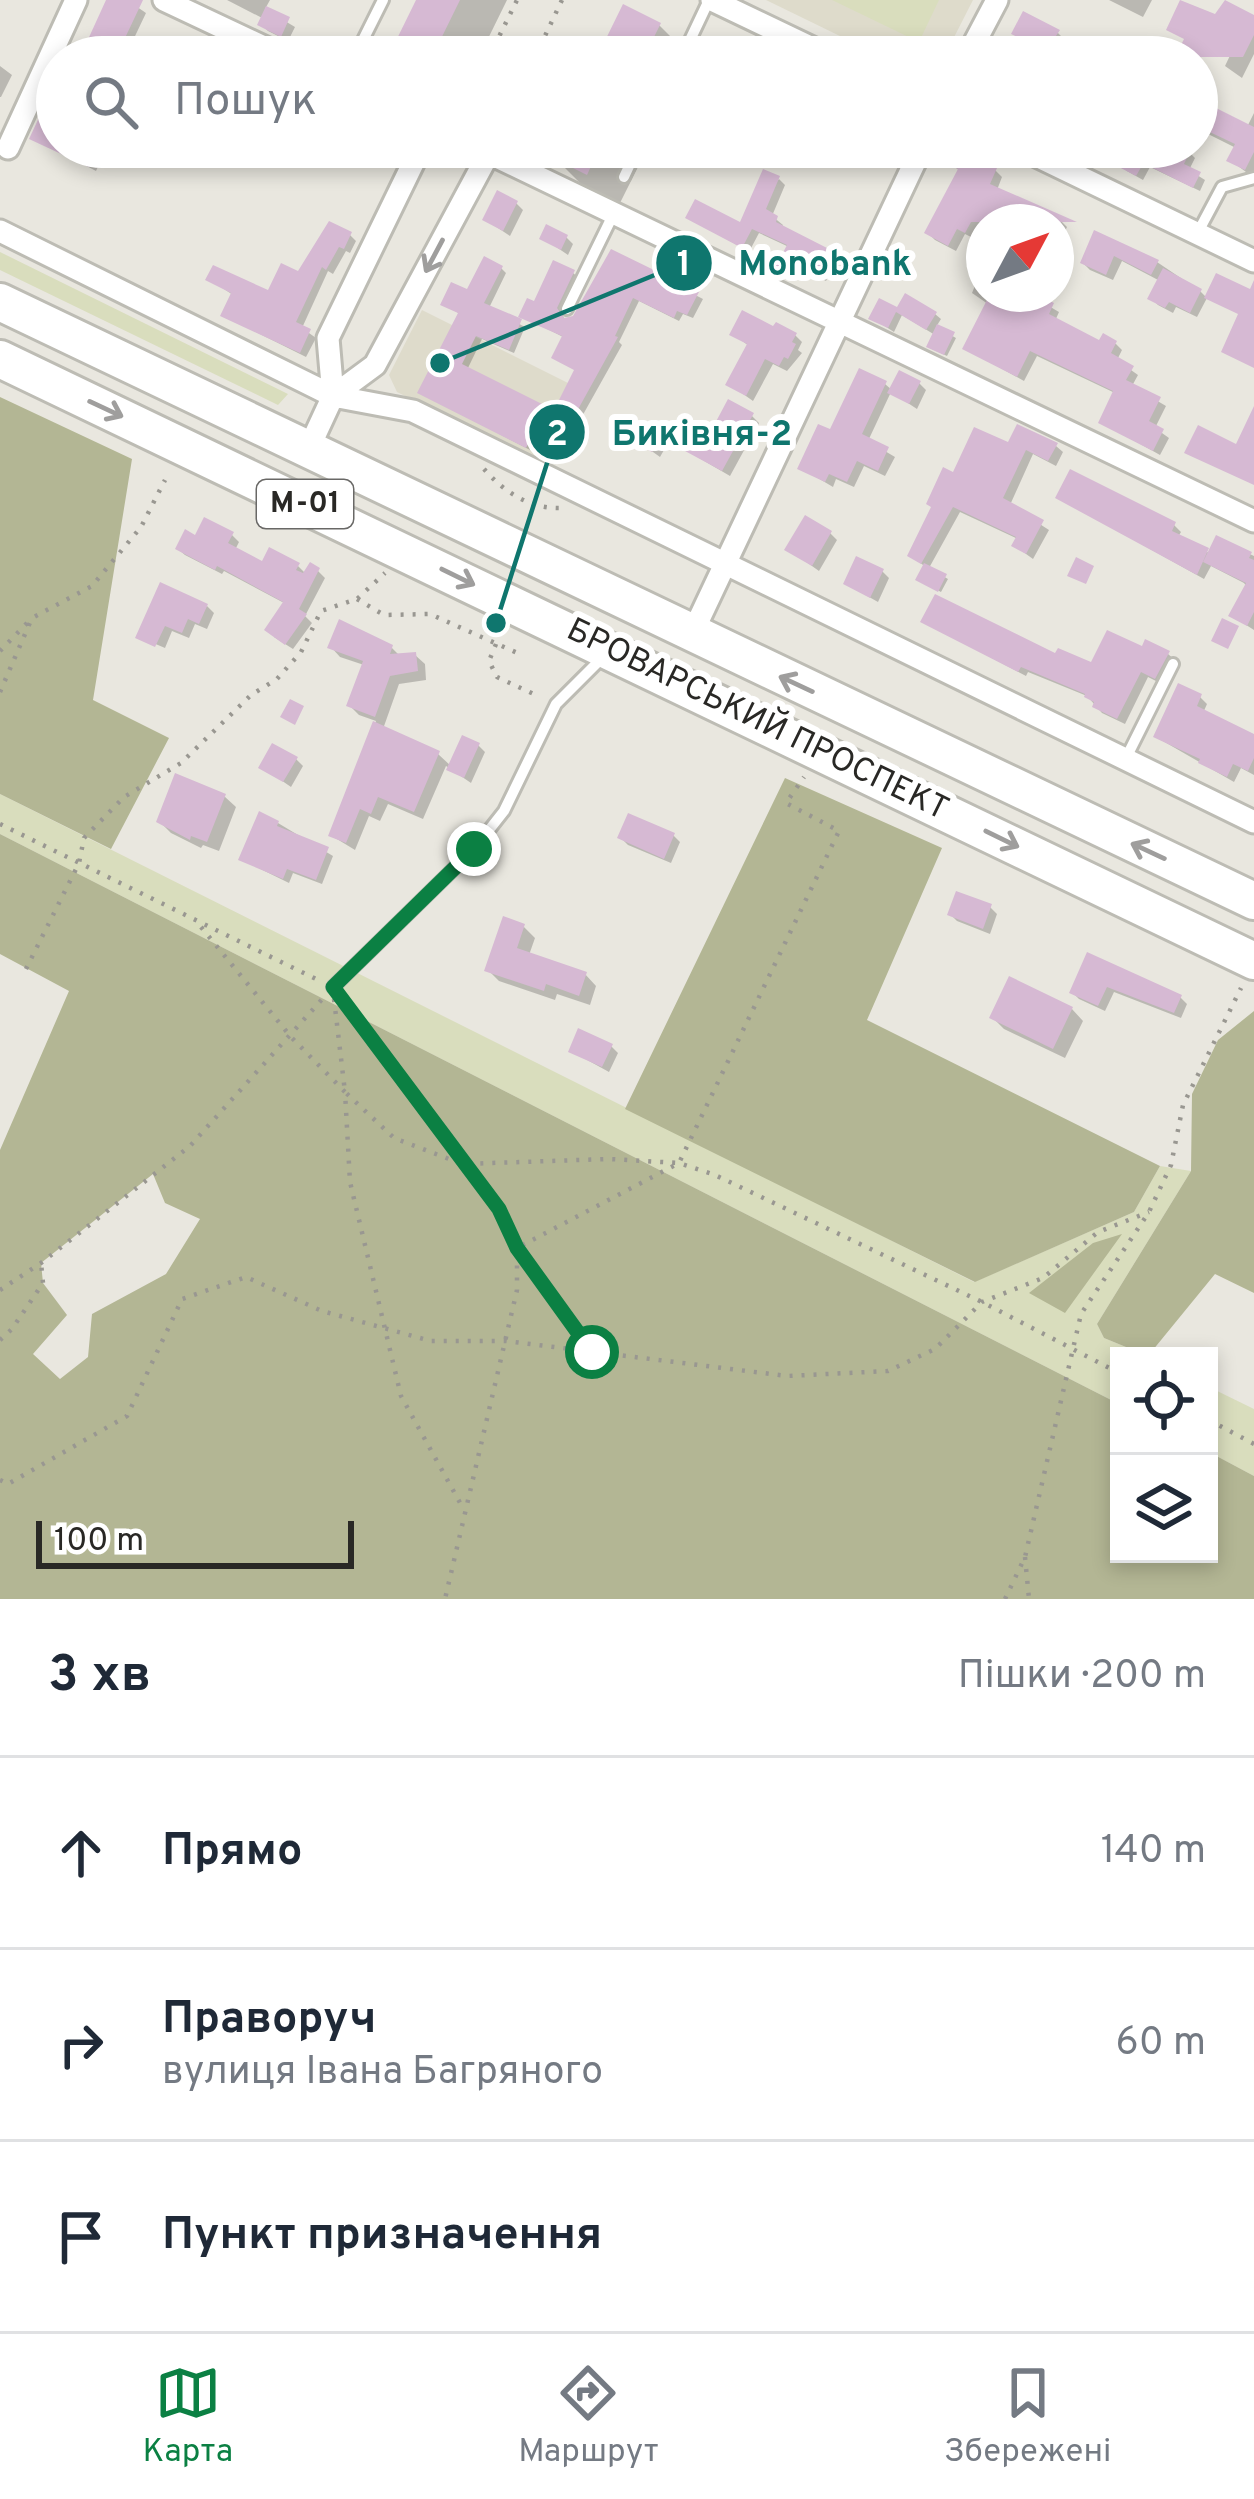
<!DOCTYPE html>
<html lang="uk">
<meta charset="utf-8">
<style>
:root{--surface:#fff;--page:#f6f6f7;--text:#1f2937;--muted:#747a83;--line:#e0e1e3;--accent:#0b8043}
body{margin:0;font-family:Overpass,sans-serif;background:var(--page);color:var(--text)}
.controls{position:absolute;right:36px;bottom:36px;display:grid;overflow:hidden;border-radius:0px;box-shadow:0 6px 18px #0003}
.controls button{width:108px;height:108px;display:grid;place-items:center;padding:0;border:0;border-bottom:3px solid var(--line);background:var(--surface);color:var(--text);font:60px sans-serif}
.compass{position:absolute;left:966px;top:204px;width:108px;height:108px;border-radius:50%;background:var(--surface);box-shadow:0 6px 18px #0003;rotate:49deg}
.scale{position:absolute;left:36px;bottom:30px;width:318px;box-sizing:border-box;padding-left:12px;border:6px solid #292825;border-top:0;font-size:33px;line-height:42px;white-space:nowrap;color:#292825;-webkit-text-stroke:9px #fff;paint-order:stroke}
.stop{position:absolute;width:36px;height:36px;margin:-27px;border:9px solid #0b8043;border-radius:50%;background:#fff}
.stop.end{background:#0b8043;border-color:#fff;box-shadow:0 3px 12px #0008}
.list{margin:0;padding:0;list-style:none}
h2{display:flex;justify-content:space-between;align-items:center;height:156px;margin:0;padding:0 48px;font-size:51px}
h2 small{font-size:39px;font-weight:400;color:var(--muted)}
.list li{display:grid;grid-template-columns:78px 1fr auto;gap:36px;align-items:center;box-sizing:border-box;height:192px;padding:0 48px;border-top:3px solid var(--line)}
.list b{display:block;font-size:45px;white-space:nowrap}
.list p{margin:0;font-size:39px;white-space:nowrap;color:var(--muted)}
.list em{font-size:39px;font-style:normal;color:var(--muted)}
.icon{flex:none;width:66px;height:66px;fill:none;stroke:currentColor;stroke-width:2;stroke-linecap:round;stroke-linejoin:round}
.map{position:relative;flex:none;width:1254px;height:1599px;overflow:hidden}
.search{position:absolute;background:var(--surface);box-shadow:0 6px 18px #0003;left:36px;right:36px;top:36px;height:132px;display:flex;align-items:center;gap:30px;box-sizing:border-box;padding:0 42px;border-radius:66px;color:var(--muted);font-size:45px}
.sheet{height:732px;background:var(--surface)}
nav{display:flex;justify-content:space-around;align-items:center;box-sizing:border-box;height:168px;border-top:3px solid var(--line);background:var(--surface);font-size:33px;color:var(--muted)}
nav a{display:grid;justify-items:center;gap:6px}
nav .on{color:var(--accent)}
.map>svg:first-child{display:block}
</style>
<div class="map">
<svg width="1254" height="1599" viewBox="0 0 1254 1599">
<rect width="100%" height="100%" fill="#e9e7df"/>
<path fill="#dedbcb" d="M766,0h207l-29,57h-61z
M422,310l164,82 -39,75 -150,-75 -8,-17z"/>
<path fill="#d9ddbd" d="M832,0h107l-20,42z
M0,252l288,142 -10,11 -278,-135z
M0,794l974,488 160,-70 26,-46 31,5 -94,153 7,14 44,18h-29v48l-1119,-570z
M1209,1387l45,22v67l-45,-24z"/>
<path fill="#b3b694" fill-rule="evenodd" d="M0,397l132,62 -39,241 76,38 -58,111 -111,-55z
M785,778l157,70 -75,172 293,146 -26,46 -159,70 -350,-173z
M0,834l1119,570v150h90v-102l45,24v123h-1254v-449l69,-159 -69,-37zM153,1174l12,29 35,16 -34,55 -74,40 -4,43 -28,22 -27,-25 34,-39 -24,-32 -2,-20z
M1254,1011v282l-39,-19 -67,82 -44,-18 -7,-14 94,-153 1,-77 26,-54z
M1122,1234l-57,79 -36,-20 64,-50z"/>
<path fill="#0003" d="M110,0h17l19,13 -19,40 8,4h-52z
M227,0h43l-5,9 30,18 -7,14 -20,-10 -7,-7 3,-5z
M419,0h88l-28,57h-88z
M1109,0h43l-9,17z
M1246,22l8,4v28l-12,24 -17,-12z
M659,25l32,32h-91z
M1015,33h43l7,7 -10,17h-39l8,-15z
M207,44l13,6 7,7h-26z
M0,66l12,9 -11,22h-1z
M1205,106l42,21 7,-14v65l-24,-18 6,-12 -28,-14 -11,-11z
M33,138l24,9h41l6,7 -8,17z
M557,147h91l-29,58 -34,-17 -33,-33z
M861,147h36l-8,17z
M1131,147h48l10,5 6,6 -6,12 16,10 -5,11 -50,-24 -7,13 -16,-9 -6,-6z
M950,163l45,7 7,7 -5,13 63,30 7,7 -11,23v-28h-59l-12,-6 -12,22 -8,-4 -9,17 -21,-11 -7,-7 32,-62z
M779,179l6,6 -13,31 11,9 -1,3 50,29 3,7 -9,17 -22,-12 -5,10 -12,-7 -7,-6 9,-19 -30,-14 -10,19 -60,-35 52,9z
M516,203l7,7 -13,26 -24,-16z
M1096,234l61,28 43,29 7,7 -10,19 -21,-10 -3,6 -15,-8 -7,-7 9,-17 -38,-20 -9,19 -23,-10 -7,-7z
M350,235l6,6 -6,12 -4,-2 -13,23 -5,-3 -26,57 14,10 -10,19 -82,-41 9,-21 -24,-16 61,15z
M566,237l7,7 -5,11 -25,-17z
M613,253l90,46 -10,19 -10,-4 -4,7 -40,-20 -20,41 3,3 -56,100 -25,-13 -9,19 -111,-58 39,-79 -16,-10 25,-11 32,-25 5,5 -17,35 36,19 -11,26 -32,-14 -15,31 88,44 22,-42 -12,-34 -43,-22 51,-43 6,5 -17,35 3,8 13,-5z
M981,271l3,23h44l31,18 -4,9 45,24 16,-1 6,6 -5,10 21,15 -6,11 34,20 -11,22 14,10 -9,17 -59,-33 14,-29 -78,-37 -13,25 -59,-33 23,-44 -16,-11z
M898,311l37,3 6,5 -5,8 20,11 -9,18 -15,-7 3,-14 -33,-20 -8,17 -22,-14z
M733,334l62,1 7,7 -4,8 4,3 -15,18 -14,-7 -20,37 -24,-17 20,-38z
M919,383l7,7 -9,19 -26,-17 -23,49 27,16 -10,19 -21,-10 -10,21 -18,-8 -3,8 -32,-19 84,-84 7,6z
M752,416l7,7 -29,53 -53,-31 35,-10z
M661,436l7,7 -8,14 -21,-15z
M1009,446h47l7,6 -7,14 -23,-12 -23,51 39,25 -16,29 -18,-13 3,-7 -58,-27 -31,56 19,11 -7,13 -19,-10 4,-15 -16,-11 45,-80z
M1059,498l115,27 7,7 -3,5 33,17 7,-15 36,17v74l-22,-14 15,-29 -3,-4 -33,-17 -7,13z
M830,533l7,7 -18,31 -31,-22z
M232,535l7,7 -4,8 28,15 35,1 8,8 12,-3 7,7 -20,38 7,7 -19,26 -19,-12 12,-33 -62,-33 -2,3 -37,-19 -7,-6 18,-10z
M882,571l7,7 -11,24 -32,-18z
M207,606l7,7 -7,16 -12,-5 -6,14 -17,-7 -7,17 -26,-11z
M924,622l169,44 50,-16 25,4 7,6 -13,24 -14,-7 -23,47 -23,-11 -15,-17 -59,-24 -2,4z
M331,647h60l9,9 15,-1 10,9 1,16 -27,4 -16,45 55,25 13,12 27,-21 7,7 -14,31 -25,-17 -23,53 -35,-15 -8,17 -11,-5 -14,34 -23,-14 44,-115 -17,-6 -9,-9 14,-41 -24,-8z
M1200,697l7,7 -4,9 51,25v37l-13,-7 -7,14 -78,-45z
M296,759l7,7 -12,21 -29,-20z
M224,796l12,11 -17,44 -16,-6 -2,3 -30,-15 -12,-12z
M278,823l55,33 -11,28 -29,-11 -4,10 -47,-23z
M673,835l7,7 -9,21 -43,-18 -7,-7z
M990,907l7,7 -7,20 -33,-13 -7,-7z
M523,926l12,12 -6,17 56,19 11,12 -6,19 -33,-11 -2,6 -56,-19 -11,-11z
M1089,956l91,41 7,7 -6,14 -67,-26 -9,19 -26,-12 -7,-7z
M1072,1009l11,12 -18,37 -61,-29 -11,-11z
M611,1046l7,7 -9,19 -38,-21z"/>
<path fill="#d6b9d3" d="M106,0h37l-27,57h-36z
M416,0h44l-28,57h-44z
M1180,0l35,14 10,-14 29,15v20l-11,22h-68l9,-18 -18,-9z
M623,4l38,19 -17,34h-47z
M266,6l24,11 -9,20 -24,-12z
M1023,11l37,19 -18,27h-30l10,-18 -11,-5z
M57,79v68h41l-9,20 -60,-28z
M1204,102l50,25v25l-9,18 -19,-9 9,-17 -38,-18z
M531,147h69l-13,28z
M1128,147l19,10 -11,19 -19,-10z
M1156,147h36l-8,17 17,8 -8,16 -46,-23z
M954,148l43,20 -7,16 87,38h-106l-6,11 -8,-4 -9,17 -24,-13 34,-64 -11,-5z
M763,169l17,7 -14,33 12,7 -2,6 51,26 -2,5 5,2 -11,21 -22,-11 -5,9 -16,-8 11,-21 -35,-16 -10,19 -57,-30 10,-19 45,23z
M497,190l21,11 -15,30 -21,-11z
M329,221l23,11 -8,17 -5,-2 -13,23 -4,-3 -26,55 15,7 -11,24 -80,-37 11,-23 -26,-13 8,-15 55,25 13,-27 17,8z
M546,224l22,11 -7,15 -22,-11z
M1094,230l65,30 -8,15 -37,-19 -8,19 -26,-12z
M611,249l88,43 -12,23 -10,-4 -3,7 -41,-20 -18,38 3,1 -58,105 -25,-13 -9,19 -109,-55 41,-80 -18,-8 11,-23 16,7 17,-33 19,10 -19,37 38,16 -13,31 -33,-14 -14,28 92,46 20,-40 -23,-12 11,-22 -44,-19 9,-19 7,3 19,-41 22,10 -18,38 7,10 9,-2z
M1163,268l39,21 -12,24 -21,-11 -4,6 -18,-9z
M1216,273l34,16 4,-9v88l-33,-16 17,-38 -34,-16z
M905,293l32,19 -11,18 -30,-18 -8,16 -20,-9 11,-21 18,9z
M990,294h46l18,9 -5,11 50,26 4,-7 14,8 -6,12 23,13 -8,14 35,17 -12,24 15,8 -11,22 -55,-28 15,-32 -83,-40 -13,26 -55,-28z
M742,310l31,16 3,-4 21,11 -5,9 4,2 -8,15 -4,-2 -5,9 -14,-7 -19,37 -21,-11 22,-41 -18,-9z
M937,324l18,8 -11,23 -18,-8z
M859,368l28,13 -25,53 27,13 -11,24 -21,-10 -10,21 -18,-8 -4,8 -28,-13 21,-45 12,5z
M899,370l22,11 -12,23 -22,-11z
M728,399l26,14 -32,58 -48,-26 14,-27 23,13z
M1254,406v79l-70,-32 14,-28 38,19z
M646,424l17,10 -11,18 -16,-9z
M1017,424l41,19 -10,18 -22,-11 -23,48 41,22 -18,34 -15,-8 5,-9 -63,-30 -32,57 -14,-8 24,-49 -5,-3 17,-37 10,5 21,-45 34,15z
M1070,469l106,53 -4,9 37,17 -12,27 -142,-77z
M805,515l27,16 -20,35 -28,-16z
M204,517l30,15 -6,11 34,18 7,-14 31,16 -4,7 7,3 7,-11 10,6 -21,41 8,5 -22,31 -21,-15 19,-28 -66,-36 -2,4 -40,-21 10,-20 10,6z
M1216,535l36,17 -3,6 5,2v52l-7,14 -19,-10 18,-33 -43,-21z
M856,556l28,13 -14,29 -27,-14z
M1076,557l18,9 -8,18 -19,-8z
M924,563l23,11 -9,18 -23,-12z
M160,582l48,22 -9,20 -11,-5 -6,14 -17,-7 -10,21 -20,-9z
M935,594l120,59 3,-5 33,14 16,-32 35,16 3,-7 25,12 -15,28 -14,-7 -24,47 -25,-12 2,-5 -10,-5 1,-3 -64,-27 -3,5 -98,-50z
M1222,618l17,8 -11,23 -17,-8z
M339,619l54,26 -3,9 26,-2 2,19 -28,5 -15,41 -29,-11 17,-45 -36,-13z
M1178,683l24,11 -5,12 57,28v24l-6,13 -15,-7 -6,13 -29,-14 2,-4 -47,-22z
M290,699l14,7 -9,19 -15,-8z
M373,721l67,30 -26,61 -36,-15 -7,17 -11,-5 -14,34 -18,-7z
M462,735l18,8 -16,35 -18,-8z
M272,743l26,14 -15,25 -25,-14z
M175,773l51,21 -19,48 -16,-6 -1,4 -34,-18z
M259,811l20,10 -2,5 52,21 -13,33 -29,-11 -4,10 -45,-19z
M628,813l47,20 -11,26 -47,-21z
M956,891l36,13 -9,25 -36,-14z
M503,916l22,8 -8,24 70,24 -8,24 -33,-12 -2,7 -60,-20z
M1087,952l95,43 -8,18 -67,-26 -9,19 -29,-13z
M1009,976l64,31 -20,42 -64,-31z
M578,1028l35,16 -11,23 -34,-15z"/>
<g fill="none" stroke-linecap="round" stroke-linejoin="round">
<g stroke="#bdbcb4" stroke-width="16">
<path id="lane" d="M359,48l24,-48
M682,57l27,-57
M624,177l14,-30
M1197,234l25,-47 32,-9
M567,309l46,-94
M1126,758l47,-94
M333,987l141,-138 30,-38 52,-107 49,-49"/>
</g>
<g stroke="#bdbcb4" stroke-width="27">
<path id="street" d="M164,0l121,57
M712,0l119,57
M967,57l30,-57
M476,147l778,374
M1018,147l236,114
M8,148l68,-148
M0,231l333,165 80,15 841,411
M333,396l-5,-58 93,-191
M308,450l25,-54 42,-31 114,-212
M692,634l230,-487"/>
</g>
<g stroke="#bdbcb4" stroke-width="42">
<path id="highway" d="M0,302l1254,599
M0,359l1254,602"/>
</g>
<path stroke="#999791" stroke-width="4.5" stroke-dasharray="3 9" stroke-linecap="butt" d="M489,57l28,-57
M535,57l27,-57
M484,469c20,23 46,40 77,39
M357,599l27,16 46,-1 92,41
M496,644l-7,17 8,16 43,20
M0,651l28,-29
M0,692l32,-74 60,-32 49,-59 24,-47
M0,824l318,156
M201,927l90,110 54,55 5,90 51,214 63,114
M26,969l53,-106 5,-25 40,-41 57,-34 70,-68 26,-16 24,-27 20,-41 36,-12 28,-26
M341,998l158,211 18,39v42l-72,309
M334,999l11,93 49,46 68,26 147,-5 70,4 36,12 267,127 137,71
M0,1290l41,-27 149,-117 135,-150
M0,1340l12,-11 31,-46 -2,-20
M591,1350l-74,-102 162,-85 160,-332 -53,-28 18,-26
M1209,1420l45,24
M0,1480l8,4 119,-68 55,-117 64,-22 76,34 109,30h75l281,35 101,-5 47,-22 47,-47 61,-24 55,-46 51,-20
M1025,1557l4,42
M1005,1599l20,-42 56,-243 68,-102 22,-47 12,-60 58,-117"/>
<use href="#lane" stroke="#fff" stroke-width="10"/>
<use href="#street" stroke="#fff" stroke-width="21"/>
<use href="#highway" stroke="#fff" stroke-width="36"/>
</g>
<defs><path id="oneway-shaft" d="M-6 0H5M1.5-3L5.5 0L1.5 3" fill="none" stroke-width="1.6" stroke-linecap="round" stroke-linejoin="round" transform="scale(3)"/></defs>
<g stroke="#9f9e9d">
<use href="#oneway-shaft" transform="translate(434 256) rotate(118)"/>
<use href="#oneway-shaft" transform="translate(106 409) rotate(25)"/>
<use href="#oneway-shaft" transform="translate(458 577) rotate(26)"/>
<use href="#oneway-shaft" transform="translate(796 684) rotate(-155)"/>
<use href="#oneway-shaft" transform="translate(1002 839) rotate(26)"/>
<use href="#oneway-shaft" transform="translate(1148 851) rotate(-155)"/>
</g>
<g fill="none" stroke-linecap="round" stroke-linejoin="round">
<path stroke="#0b8043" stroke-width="15" d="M474,849l-141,138 166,222 18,39 75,104"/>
</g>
<g text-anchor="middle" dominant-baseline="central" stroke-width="12" stroke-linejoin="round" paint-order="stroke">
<rect fill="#fff" stroke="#696866" stroke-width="3" x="257" y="480" width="96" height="48" rx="9"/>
<g font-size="30" font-weight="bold" fill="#292825">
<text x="305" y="504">М-01</text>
</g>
<g font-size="33" fill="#292825" stroke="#fff">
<text transform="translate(757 721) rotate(26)">БРОВАРСЬКИЙ ПРОСПЕКТ</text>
</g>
</g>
<path fill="none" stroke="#0f766e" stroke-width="4.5" d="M440 363L684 263M496 623L557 432"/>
<g fill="#0f766e" stroke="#fff" stroke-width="4.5">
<circle cx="440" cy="363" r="12"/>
<circle cx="496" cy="623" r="12"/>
<circle cx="684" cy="263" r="30"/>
<circle cx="557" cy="432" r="30"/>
</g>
<g font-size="36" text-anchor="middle" font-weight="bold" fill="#fff">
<text x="684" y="275">1</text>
<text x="557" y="445">2</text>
</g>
<g font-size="36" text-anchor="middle" font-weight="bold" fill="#0f766e" stroke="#fff" stroke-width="12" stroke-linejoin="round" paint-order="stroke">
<text x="825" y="275">Monobank</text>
<text x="702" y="445">Бикiвня-2</text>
</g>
</svg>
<div class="controls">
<button><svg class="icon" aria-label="locate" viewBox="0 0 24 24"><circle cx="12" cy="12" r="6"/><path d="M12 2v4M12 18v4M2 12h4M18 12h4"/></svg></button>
<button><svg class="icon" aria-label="layers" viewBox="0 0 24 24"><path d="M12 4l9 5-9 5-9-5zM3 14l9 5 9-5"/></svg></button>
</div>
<svg class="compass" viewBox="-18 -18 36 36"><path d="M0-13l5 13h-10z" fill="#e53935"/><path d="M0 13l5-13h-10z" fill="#747a83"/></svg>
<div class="scale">100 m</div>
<div class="stop" style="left:592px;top:1352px"></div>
<div class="stop end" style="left:474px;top:849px"></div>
<div class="search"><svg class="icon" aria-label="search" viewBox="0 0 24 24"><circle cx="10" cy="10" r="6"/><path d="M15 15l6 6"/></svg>Пошук</div>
</div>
<section class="sheet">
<h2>3 хв<small>Пішки · 200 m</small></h2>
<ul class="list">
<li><svg class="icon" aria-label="ahead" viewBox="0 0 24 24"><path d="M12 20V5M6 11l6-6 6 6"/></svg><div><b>Прямо</b></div><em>140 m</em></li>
<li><svg class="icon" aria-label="right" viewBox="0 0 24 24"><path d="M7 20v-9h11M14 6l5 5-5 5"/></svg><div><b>Праворуч</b><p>вулиця Івана Багряного</p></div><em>60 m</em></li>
<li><svg class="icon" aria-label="arrive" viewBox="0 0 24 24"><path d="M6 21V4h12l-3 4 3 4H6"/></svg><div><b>Пункт призначення</b></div></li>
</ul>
</section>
<nav>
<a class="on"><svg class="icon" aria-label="map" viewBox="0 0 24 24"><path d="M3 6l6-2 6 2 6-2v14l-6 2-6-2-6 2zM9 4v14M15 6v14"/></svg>Карта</a>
<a><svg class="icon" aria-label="directions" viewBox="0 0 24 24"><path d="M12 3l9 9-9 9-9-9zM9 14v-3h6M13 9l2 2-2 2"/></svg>Маршрут</a>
<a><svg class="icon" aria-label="saved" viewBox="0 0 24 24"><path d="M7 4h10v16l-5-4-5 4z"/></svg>Збережені</a>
</nav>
